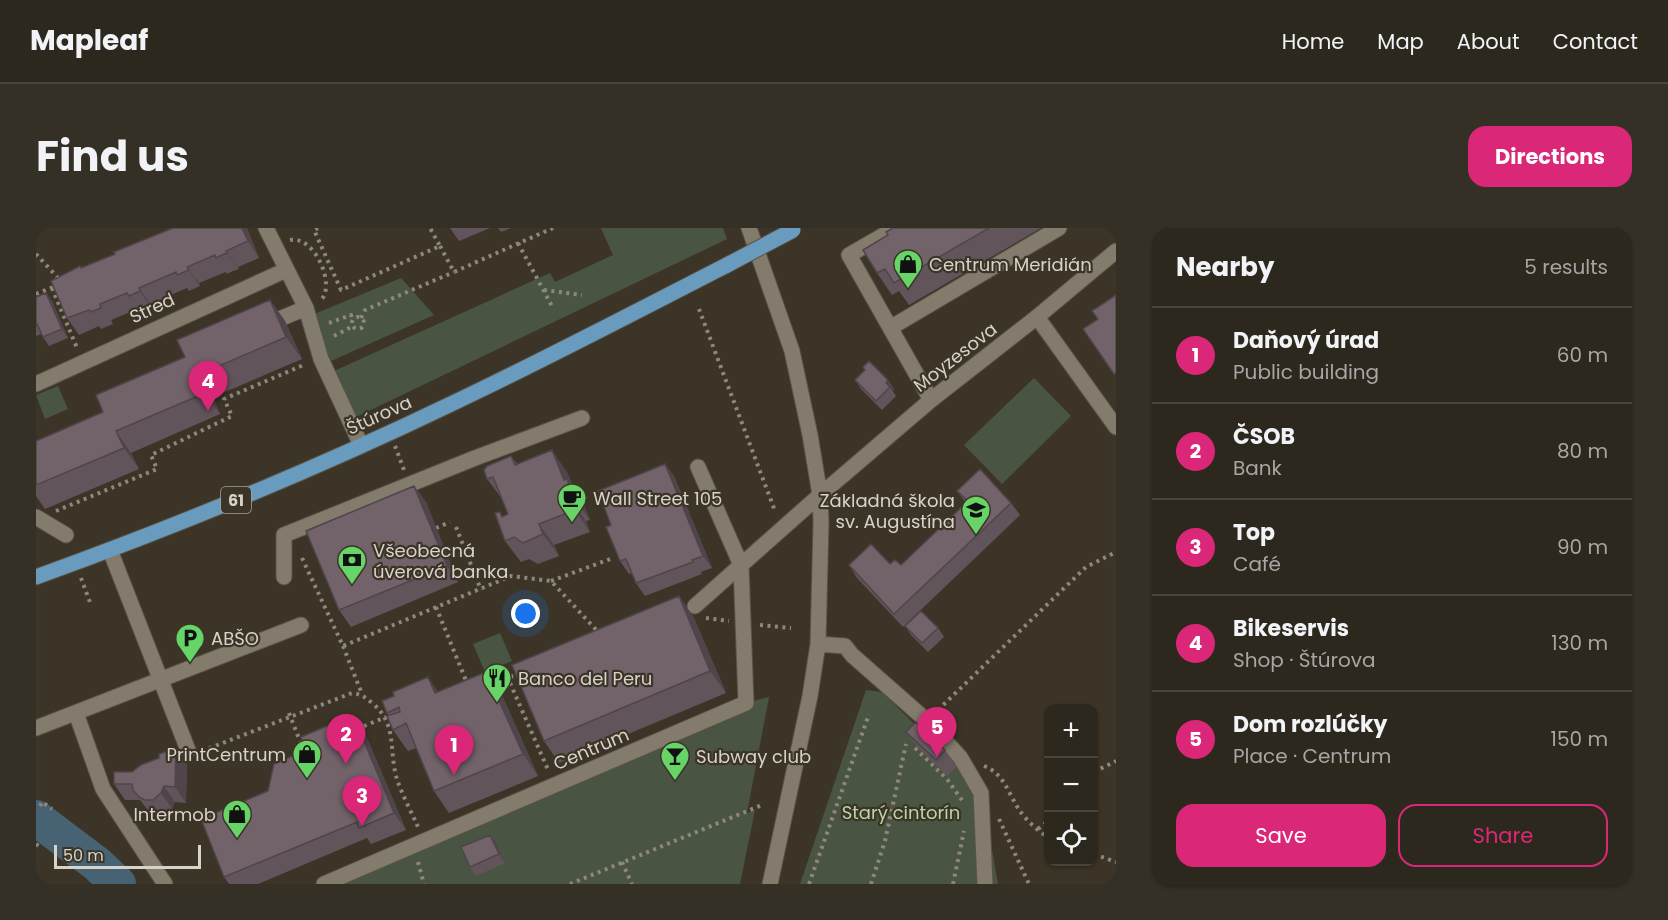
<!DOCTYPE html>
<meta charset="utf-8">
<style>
:root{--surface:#2d281d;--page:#353026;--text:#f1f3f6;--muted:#a7a6a4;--line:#48443b;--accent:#db2777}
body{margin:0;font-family:Poppins,sans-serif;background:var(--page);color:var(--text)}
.controls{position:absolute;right:18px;bottom:18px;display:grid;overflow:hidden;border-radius:12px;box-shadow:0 2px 4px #0004}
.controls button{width:54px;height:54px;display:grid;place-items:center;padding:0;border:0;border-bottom:2px solid var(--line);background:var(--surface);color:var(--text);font:30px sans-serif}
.scale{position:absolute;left:18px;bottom:15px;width:147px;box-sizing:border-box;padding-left:6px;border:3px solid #d7d3ca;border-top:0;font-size:16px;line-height:21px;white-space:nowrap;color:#d7d3ca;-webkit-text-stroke:4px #3c3527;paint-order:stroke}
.you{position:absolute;left:490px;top:386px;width:21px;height:21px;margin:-15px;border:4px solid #fff;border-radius:50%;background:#1a73e8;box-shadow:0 0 0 9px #1a73e833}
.badge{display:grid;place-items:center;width:39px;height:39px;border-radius:50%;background:var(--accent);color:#fff;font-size:20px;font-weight:700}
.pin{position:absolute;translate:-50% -50px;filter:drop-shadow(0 2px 3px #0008)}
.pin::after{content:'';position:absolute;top:32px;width:21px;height:18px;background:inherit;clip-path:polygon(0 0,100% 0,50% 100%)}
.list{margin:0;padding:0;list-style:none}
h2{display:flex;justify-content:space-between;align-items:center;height:78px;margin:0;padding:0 24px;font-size:26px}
h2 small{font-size:20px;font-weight:400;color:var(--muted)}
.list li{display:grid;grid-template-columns:39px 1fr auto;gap:18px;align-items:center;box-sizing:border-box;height:96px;padding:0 24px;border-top:2px solid var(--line)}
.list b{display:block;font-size:22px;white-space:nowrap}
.list p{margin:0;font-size:20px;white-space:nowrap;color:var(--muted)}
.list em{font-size:20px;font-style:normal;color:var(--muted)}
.actions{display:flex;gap:12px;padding:18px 24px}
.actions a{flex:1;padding:14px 0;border:2px solid var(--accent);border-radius:18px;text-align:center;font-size:21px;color:var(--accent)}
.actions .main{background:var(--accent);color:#fff}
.icon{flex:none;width:33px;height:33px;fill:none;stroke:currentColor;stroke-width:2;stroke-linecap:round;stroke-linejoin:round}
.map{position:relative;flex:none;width:1080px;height:656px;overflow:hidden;border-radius:18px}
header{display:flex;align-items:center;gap:36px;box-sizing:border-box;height:84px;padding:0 30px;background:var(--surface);border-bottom:2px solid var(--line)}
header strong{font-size:28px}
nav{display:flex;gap:33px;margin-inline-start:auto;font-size:21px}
.intro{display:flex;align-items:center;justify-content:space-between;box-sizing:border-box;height:144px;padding:0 36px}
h1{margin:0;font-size:42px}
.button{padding:15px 27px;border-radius:18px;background:var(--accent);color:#fff;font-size:21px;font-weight:700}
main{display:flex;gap:36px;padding:0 36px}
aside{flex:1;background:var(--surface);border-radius:18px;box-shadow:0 2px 4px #0004}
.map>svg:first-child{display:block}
</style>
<header>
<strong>Mapleaf</strong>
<nav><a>Home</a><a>Map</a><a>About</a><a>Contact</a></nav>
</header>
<div class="intro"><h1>Find us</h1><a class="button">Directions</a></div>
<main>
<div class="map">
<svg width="1080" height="656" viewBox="0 0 1080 656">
<rect width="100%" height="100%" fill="#3c3527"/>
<path fill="#4a5443" d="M565,0h122l4,11 -373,179 -20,-47 216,-98 5,9 58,-27z
M365,50l33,37 -103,46 -19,-46z
M998,150l37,38 -69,68 -38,-39z
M22,158l10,23 -23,10 -9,-24z
M464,405l12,28 -27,11 -12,-28z
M830,462l16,2 75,74 28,43 13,75h-198z
M733,469l-22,116 8,-3 -15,74h-416l422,-181z"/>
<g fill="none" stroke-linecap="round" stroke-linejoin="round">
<path stroke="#476273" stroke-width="36" d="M0,590l61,46 21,20"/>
<g stroke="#595348" stroke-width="17">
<path id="minor" d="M230,0l40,80 15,51 40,86
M713,0l43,123 18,84 10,60 1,28 -3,121 -8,52 -40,188
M860,0l-47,27 82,145
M1001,89l79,110
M229,97l41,-17
M854,100l169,-100
M0,156l250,-114
M0,289l30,18
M74,322l78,200
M248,349v-42l191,-77 107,-40
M659,378l125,-111 111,-95 106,-83 79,-66
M782,416l27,2 7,9 75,66 33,36 6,10 15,26 4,91
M40,485l27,76 62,95
M0,500l265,-103
M288,656l422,-181 -5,-138 -43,-98"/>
</g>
<g stroke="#595348" stroke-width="17">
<path id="major" d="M0,349c141,-51 280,-108 415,-173 93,-44 184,-92 276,-139"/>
</g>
<path stroke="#8d877c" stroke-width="4" stroke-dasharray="3 4.5" stroke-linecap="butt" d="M282,0l-4,2 27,60 99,-44 -10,-18
M254,12c25,-5 47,47 30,61
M482,15l35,65
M404,18l14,26 99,-44
M0,26l24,26
M16,60l25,60
M508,62l38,5
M0,66l20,-8
M663,81l76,202
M316 95a6 6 0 1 1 12 0a6 6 0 1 1-12 0Z
M325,90l4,-8 89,-38
M293,95l22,-8 1,5
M298,108l19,-10
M359,218l9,24
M20,283l101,-42 -6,-14 81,-39 -8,-17 82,-35
M420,299l25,63
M400,300l14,-6
M266,330l41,88 168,-70 40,5 49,53
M45,350l10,27
M515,353l62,-23
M400,379l31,76
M670,390l23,3
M724,397l31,3
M307,418l19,48
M471,448l42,96
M452,451l19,-3 13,1
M902,482l148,-143 30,-15
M253,485l16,41
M321,501l29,-12
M879,520l32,31 17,24
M166,523l150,-58c9,1 13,4 20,10 25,20 17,45 24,73 5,17 15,35 22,51
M948,538c21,8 24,28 36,45 6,9 19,21 28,26
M1058,544l22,-11
M4,578l2,-4 10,7
M963,591l30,65
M1002,601l10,-8
M0,616l4,3
M1058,626l22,8
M382,634l6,22
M586,634l10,22
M534,656l192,-79
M773,656l60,-170
M835,656l14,-43 21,-97
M917,656l11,-53"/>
<use href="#minor" stroke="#837b6c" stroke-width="15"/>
<use href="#major" stroke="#689bbe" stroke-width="15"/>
<g stroke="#595348" stroke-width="17" stroke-linecap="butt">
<path id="major-bridge" d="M691,37l66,-35"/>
</g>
<use href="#major-bridge" stroke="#689bbe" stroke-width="15"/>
</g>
<path fill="#62545b" d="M137,0h74l12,30 -21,9 1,2 -6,2 -6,3 -1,-2 -27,11 1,3 -11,5 -2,-3 -37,16 1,3 -11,5 -2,-3 -27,11 2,4 -12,5 -2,-3 -20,9 -12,-17z
M414,0h40l-31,13z
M462,0h13l-10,4z
M857,0h148l-132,77 -10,-14 -7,4 -15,-22 11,-38z
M0,69l16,4 16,37 -19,8 -8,-12 -5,2z
M234,72l15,21 17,38 -89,38 7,17 -89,39 8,16 -94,40 -9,-13v-55l67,-29z
M827,139l25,13 6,9 -2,1 4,6 -14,14 -21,-21 -6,-9 10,-10z
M475,228l6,8 50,8 7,17 8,12 8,19 -4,1 4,11 -36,13 5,11 -21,8 -9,-5 -8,3 -16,-21 -2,-25 5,-2 -5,-14 -16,-21z
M638,248l38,92 -11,4 1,2 -57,22 -9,-13 -5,-10 -2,1 -9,-13 -9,-36z
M378,258l12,16 32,80 -107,45 -12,-17z
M921,263l54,12 9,12 -117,112 -46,-49 -8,-13h52l65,-62z
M643,368l15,22 32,75 -167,70 -15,-22z
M869,398l33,2 6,9 -16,15 -17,-17z
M402,464l63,1 37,83 -89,37 -15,-22 -18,-43 -8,3 -15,-21 -4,-14 -2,-3z
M328,503l42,99 -35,14 -4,-6 -109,46h-29l-5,-7 44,-86z
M870,504l39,18 12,17 -10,9 -29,-28z
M151,536l-1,39 -11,-1 -3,7 -8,7h-8l-6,-3 -10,-13h-15l-11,-16z
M460,615l9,20 -29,13 -6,-9z"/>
<path fill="#50454a" d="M206,0h5l12,30 -11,-17z
M190,23l12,16 1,2 -12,-16z
M151,39l12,16 1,3 -11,-16z
M103,60l11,16 1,3 -11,-16z
M10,65l6,8 16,37 -6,-9z
M234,72l15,21 17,38 -16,-22z
M162,147l15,22 7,17 -15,-21z
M852,152l6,9 -2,1 -6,-7z
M80,203l15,22 8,16 -15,-21z
M516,222l15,22 7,17 8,12 8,19 -16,-21 -10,-19z
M629,236l9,12 38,92 -9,-12z
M378,258l12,16 32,80 -11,-16z
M535,272l15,21 4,11 -15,-22z
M503,296l15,21 5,11 -16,-22z
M643,368l15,22 32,75 -16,-22z
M450,444l15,21 37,83 -15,-22z
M392,449l15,22 -8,-6z
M317,487l11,16 42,99 -12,-17z
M140,520l11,16 -1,39 -11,-16z
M128,558l11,16 -3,7 -11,-16z
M454,607l6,8 9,20 -6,-9z"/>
<path fill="#72626a" stroke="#50454a" stroke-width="1.5" d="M137,0h69l6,13 -22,10 1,2 -5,2 -6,3 -1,-3 -28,12 2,3 -12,5 -1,-3 -37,16 1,3 -11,5 -2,-3 -27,11 1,4 -11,4 -1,-2 -22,8 -16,-37 29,-15 1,2 34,-14 -1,-2z
M857,0h96l-95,55 -9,-14 -8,4 -14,-23 25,-15 -2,-3z
M10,65l16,36 -19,8 -6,-13 -1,1v-28z
M1080,67v78l-2,1 -31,-45 15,-10 -6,-8z
M234,72l16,37 -88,38 7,18 -89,38 8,17 -88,37v-44l67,-29 -7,-17 89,-38 -8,-17z
M833,133l19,19 -2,3 4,4 -14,14 -21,-21 10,-10 -2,-3z
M516,222l12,30 3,-1 7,20 -3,1 4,10 -36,14 4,10 -20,9 -9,-6 -9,4 -10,-28 5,-1 2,5 6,-3 -15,-37 -6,2 -3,-9 3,-4 24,-10 4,9z
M629,236l38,92 -11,4 1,2 -57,21 -10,-24 -6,2 -14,-34 5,-2 -13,-34z
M944,241l31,34 -117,111 -45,-49 22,-21 19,20 5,-4 6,5 67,-64 -11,-10z
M378,258l33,80 -108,44 -33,-79z
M643,368l31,75 -166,70 -32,-76z
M885,383l17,17 -16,15 -17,-17z
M450,444l37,82 -89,37 -28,-68 -13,7 -6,-14 13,-4 -1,-5 -12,6 -5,-12 12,-5 -1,-4 35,-15 7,16z
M317,487l41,98 -35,15 -2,-6 -133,55 -23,-58 67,-28 6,-27 32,-14 -5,-13z
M880,494l29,28 -9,10 -30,-28z
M140,520l-1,39 -11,-1 -3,7 -8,7h-8l-6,-3 -6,-7 -1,-6h-18v-12h18l9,-7 18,-7v-4z
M454,607l9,19 -29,13 -9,-20z"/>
<defs>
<g id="shop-pin" transform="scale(1.5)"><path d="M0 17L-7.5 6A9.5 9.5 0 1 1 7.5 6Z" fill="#66d466" stroke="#3c3527"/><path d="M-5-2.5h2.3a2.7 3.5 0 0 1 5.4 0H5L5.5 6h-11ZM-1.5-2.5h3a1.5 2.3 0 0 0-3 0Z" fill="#111"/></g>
<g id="cafe-pin" transform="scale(1.5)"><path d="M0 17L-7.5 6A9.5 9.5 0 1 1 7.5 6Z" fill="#66d466" stroke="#3c3527"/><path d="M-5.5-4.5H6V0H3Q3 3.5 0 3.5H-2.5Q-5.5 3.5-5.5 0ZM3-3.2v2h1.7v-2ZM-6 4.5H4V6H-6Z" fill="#111"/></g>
<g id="school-pin" transform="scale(1.5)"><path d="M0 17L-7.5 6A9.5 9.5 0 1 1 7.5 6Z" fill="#66d466" stroke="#3c3527"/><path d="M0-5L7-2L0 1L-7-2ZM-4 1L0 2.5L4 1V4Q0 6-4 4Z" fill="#111"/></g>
<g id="bank-pin" transform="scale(1.5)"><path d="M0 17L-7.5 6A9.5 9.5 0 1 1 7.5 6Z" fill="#66d466" stroke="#3c3527"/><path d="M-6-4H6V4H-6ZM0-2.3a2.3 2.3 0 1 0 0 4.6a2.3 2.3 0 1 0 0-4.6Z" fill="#111"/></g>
<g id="parking-pin" transform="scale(1.5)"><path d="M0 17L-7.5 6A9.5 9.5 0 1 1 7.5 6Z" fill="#66d466" stroke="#3c3527"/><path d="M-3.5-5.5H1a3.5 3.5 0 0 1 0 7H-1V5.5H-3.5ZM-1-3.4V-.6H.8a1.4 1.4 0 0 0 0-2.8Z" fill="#111"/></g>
<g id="restaurant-pin" transform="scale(1.5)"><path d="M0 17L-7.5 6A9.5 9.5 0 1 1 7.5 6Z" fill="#66d466" stroke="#3c3527"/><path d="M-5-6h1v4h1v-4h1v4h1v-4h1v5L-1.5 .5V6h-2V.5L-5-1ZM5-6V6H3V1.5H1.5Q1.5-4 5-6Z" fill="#111"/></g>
<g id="bar-pin" transform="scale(1.5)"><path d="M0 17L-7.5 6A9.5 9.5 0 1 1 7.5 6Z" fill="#66d466" stroke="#3c3527"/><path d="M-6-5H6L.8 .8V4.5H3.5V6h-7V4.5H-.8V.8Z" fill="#111"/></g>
</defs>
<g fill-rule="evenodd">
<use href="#shop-pin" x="872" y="36"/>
<use href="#cafe-pin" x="536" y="270"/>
<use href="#school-pin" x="940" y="282"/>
<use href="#bank-pin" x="316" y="332"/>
<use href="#parking-pin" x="154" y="410"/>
<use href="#restaurant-pin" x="461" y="450"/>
<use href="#shop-pin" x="271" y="526"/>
<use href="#bar-pin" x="639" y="528"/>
<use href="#shop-pin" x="201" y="586"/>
</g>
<g text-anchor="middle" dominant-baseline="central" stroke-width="4.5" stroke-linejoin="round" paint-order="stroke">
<rect fill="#3c3527" stroke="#a8a499" stroke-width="1.5" x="185" y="259" width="30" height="26" rx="4.5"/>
<g font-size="16" font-weight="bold" fill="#d7d3ca">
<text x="200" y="272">61</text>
</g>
<g font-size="18" fill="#d7d3ca" stroke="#3c3527" text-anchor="start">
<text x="893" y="36">Centrum Meridián</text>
<text x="557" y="270">Wall Street 105</text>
<text x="919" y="272" text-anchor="end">Základná škola<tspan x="919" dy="21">sv. Augustína</tspan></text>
<text x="337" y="322">Všeobecná<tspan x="337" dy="21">úverová banka</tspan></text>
<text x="175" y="410">ABŠO</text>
<text x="482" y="450">Banco del Peru</text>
<text x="250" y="526" text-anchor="end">PrintCentrum</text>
<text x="660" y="528">Subway club</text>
<text x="180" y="586" text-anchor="end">Intermob</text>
</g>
<g font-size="18" fill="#d7d3ca" stroke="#3c3527">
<text transform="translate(116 80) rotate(-25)">Stred</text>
<text transform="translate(919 129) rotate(-38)">Moyzesova</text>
<text transform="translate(343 187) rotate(-24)">Štúrova</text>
<text transform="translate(555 521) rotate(-23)">Centrum</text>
</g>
<g font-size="18" fill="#bad6a5" stroke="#3c3527">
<text x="865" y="584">Starý cintorín</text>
</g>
</g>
</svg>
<div class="controls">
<button>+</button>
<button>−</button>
<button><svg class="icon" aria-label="locate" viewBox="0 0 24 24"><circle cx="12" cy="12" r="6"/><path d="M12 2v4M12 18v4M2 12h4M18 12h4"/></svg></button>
</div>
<div class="scale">50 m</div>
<div class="you"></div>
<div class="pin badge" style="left:418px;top:547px">1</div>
<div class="pin badge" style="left:310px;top:536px">2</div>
<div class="pin badge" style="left:326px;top:598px">3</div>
<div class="pin badge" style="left:172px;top:183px">4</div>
<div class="pin badge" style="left:901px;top:529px">5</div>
</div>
<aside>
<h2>Nearby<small>5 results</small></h2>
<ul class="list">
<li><span class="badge">1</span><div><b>Daňový úrad</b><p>Public building</p></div><em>60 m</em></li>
<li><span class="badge">2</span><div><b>ČSOB</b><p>Bank</p></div><em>80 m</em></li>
<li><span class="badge">3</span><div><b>Top</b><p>Café</p></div><em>90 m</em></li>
<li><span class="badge">4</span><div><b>Bikeservis</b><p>Shop · Štúrova</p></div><em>130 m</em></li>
<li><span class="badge">5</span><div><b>Dom rozlúčky</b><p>Place · Centrum</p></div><em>150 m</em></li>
</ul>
<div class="actions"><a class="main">Save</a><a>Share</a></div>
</aside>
</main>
